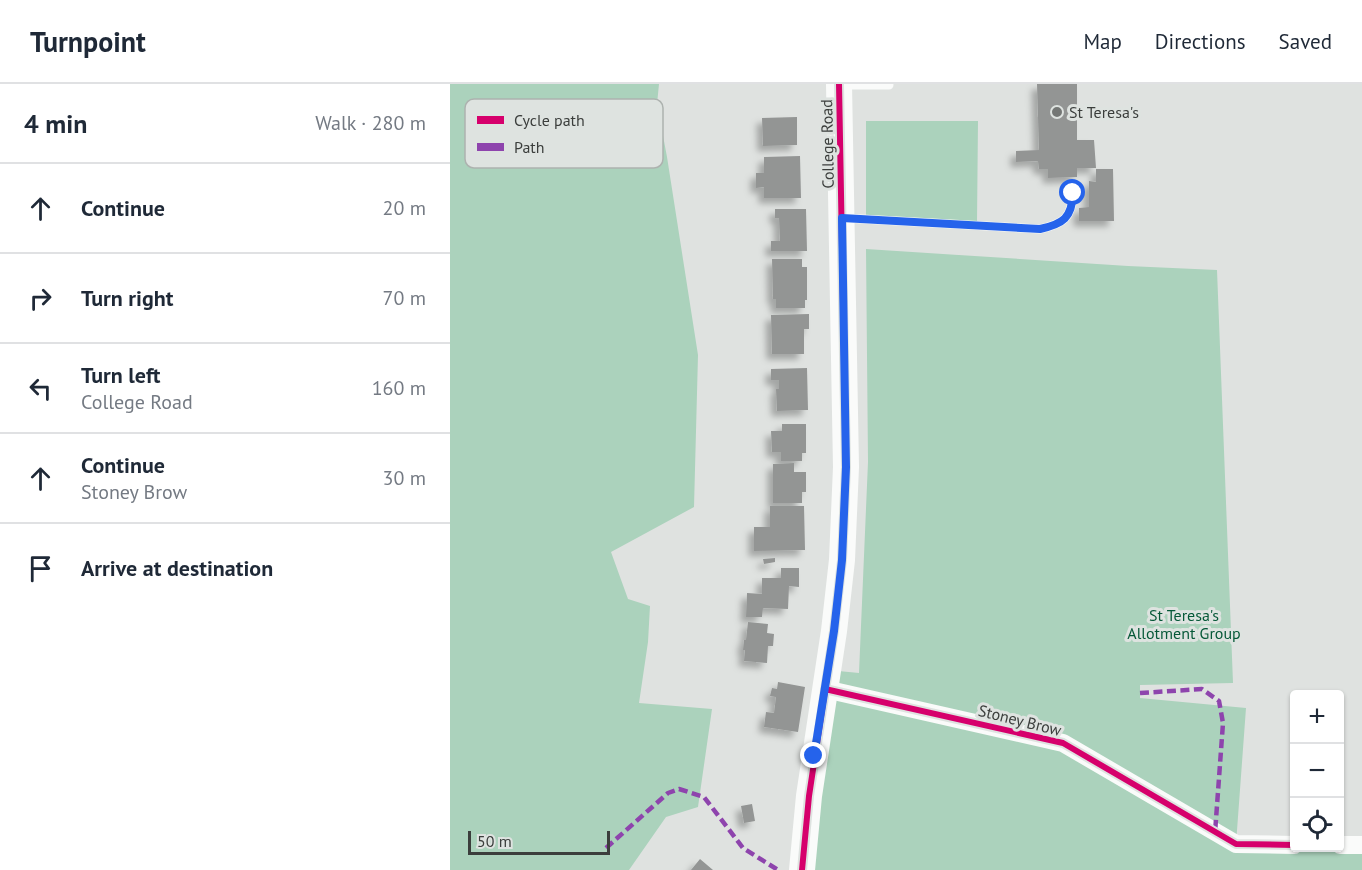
<!DOCTYPE html>
<meta charset="utf-8">
<style>
:root{--surface:#fff;--page:#f2f2f3;--text:#1f2937;--muted:#747a83;--line:#e0e1e3}
body{margin:0;font-family:"PT Sans",sans-serif;background:var(--page);color:var(--text)}
.controls{position:absolute;right:18px;bottom:18px;display:grid;overflow:hidden;border-radius:6px;box-shadow:0 2px 4px #0004}
.controls button{width:54px;height:54px;display:grid;place-items:center;padding:0;border:0;border-bottom:2px solid var(--line);background:var(--surface);color:var(--text);font:30px sans-serif}
.scale{position:absolute;left:18px;bottom:15px;width:142px;box-sizing:border-box;padding-left:6px;border:3px solid #3b3e3c;border-top:0;font-size:16px;line-height:21px;white-space:nowrap;color:#3b3e3c;-webkit-text-stroke:4px #dee3e0;paint-order:stroke}
.stop{position:absolute;width:18px;height:18px;margin:-14px;border:4px solid #2563eb;border-radius:50%;background:#fff}
.stop.end{background:#2563eb;border-color:#fff;box-shadow:0 2px 6px #0008}
.list{margin:0;padding:0;list-style:none}
h2{display:flex;justify-content:space-between;align-items:center;height:78px;margin:0;padding:0 24px;font-size:26px}
h2 small{font-size:20px;font-weight:400;color:var(--muted)}
.list li{display:grid;grid-template-columns:39px 1fr auto;gap:18px;align-items:center;box-sizing:border-box;height:90px;padding:0 24px;border-top:2px solid var(--line)}
.list b{display:block;font-size:22px;white-space:nowrap}
.list p{margin:0;font-size:20px;white-space:nowrap;color:var(--muted)}
.list em{font-size:20px;font-style:normal;color:var(--muted)}
.icon{flex:none;width:33px;height:33px;fill:none;stroke:currentColor;stroke-width:2;stroke-linecap:round;stroke-linejoin:round}
.map{position:relative;flex:none;width:912px;height:786px;overflow:hidden}
header{display:flex;align-items:center;gap:36px;box-sizing:border-box;height:84px;padding:0 30px;background:var(--surface);border-bottom:2px solid var(--line)}
header strong{font-size:28px}
nav{display:flex;gap:33px;margin-inline-start:auto;font-size:21px}
main{display:flex}
aside{flex:1;background:var(--surface)}
.map>svg:first-child{display:block}
</style>
<header>
<strong>Turnpoint</strong>
<nav><a>Map</a><a>Directions</a><a>Saved</a></nav>
</header>
<main>
<aside>
<h2>4 min<small>Walk · 280 m</small></h2>
<ul class="list">
<li><svg class="icon" aria-label="ahead" viewBox="0 0 24 24"><path d="M12 20V5M6 11l6-6 6 6"/></svg><div><b>Continue</b></div><em>20 m</em></li>
<li><svg class="icon" aria-label="right" viewBox="0 0 24 24"><path d="M7 20v-9h11M14 6l5 5-5 5"/></svg><div><b>Turn right</b></div><em>70 m</em></li>
<li><svg class="icon" aria-label="left" viewBox="0 0 24 24"><path d="M17 20v-9H6M10 6l-5 5 5 5"/></svg><div><b>Turn left</b><p>College Road</p></div><em>160 m</em></li>
<li><svg class="icon" aria-label="ahead" viewBox="0 0 24 24"><path d="M12 20V5M6 11l6-6 6 6"/></svg><div><b>Continue</b><p>Stoney Brow</p></div><em>30 m</em></li>
<li><svg class="icon" aria-label="arrive" viewBox="0 0 24 24"><path d="M6 21V4h12l-3 4 3 4H6"/></svg><div><b>Arrive at destination</b></div></li>
</ul>
</aside>
<div class="map">
<svg width="912" height="786" viewBox="0 0 912 786">
<defs>
<filter id="shadow"><feDropShadow dx="-5.5" dy="5.5" stdDeviation="3" flood-color="#0004"/></filter>
</defs>
<rect width="100%" height="100%" fill="#dfe2e0"/>
<path fill="#abd2bc" d="M0,0h209l-2,20 10,53 31,198 -4,152 -83,45 17,47 22,7 -2,36 -9,61 73,6 -14,98 -32,10 -37,53h-179z
M416,37h112l-1,101 -111,-5z
M416,165l262,17 89,4 16,413 -93,2v13l106,10 -10,136c42,3 84,5 126,1v25h-560l26,-200 31,3 9,-211z"/>
<path fill="#939594" filter="url(#shadow)" d="M587,0h40v56h17l2,28h-19v9l-29,1v-9h-9l-1,-8 -22,1v-11l23,-1z
M347,33v28l-34,1 -1,-28z
M350,72l1,42h-37v-11l-8,1v-15h8v-16z
M646,85h17l1,52h-35v-13l10,-1v-26l7,1z
M325,125h31l1,42h-36v-10h9l-1,-23h-4z
M322,175h30v8h5v33h-2v8h-29v-9h-3z
M359,230v15h-5v25h-32l-1,-39z
M357,284l1,42 -31,1 -1,-22h3v-9h-8v-11z
M332,340h24v29h-4v8h-21v-9h-9l-1,-21h11z
M344,379v9h12v20h-4v11h-29v-39z
M320,422h34l1,44 -51,1v-24h16z
M325,474v4l-11,2 -1,-5z
M331,484h18v19l-10,-1 -1,23 -25,-1 -1,9h-16l1,-24 15,1v-16h19z
M298,538l20,2 -1,9 7,1 -1,12h-5l-1,17 -23,-2 1,-11h-2l1,-10h2z
M328,598l27,5 -7,45 -34,-5 2,-15 8,1 2,-16 -6,-1 2,-8 5,1z
M302,720l3,17 -11,2 -3,-17z
M250,775l13,11h-22z"/>
<g fill="none" stroke-linecap="round" stroke-linejoin="round">
<path stroke="#fafbfa" stroke-width="9" d="M392,1h47
M394,134l196,11c23,-5 32,-11 33,-36"/>
<path stroke="#fafbfa" stroke-width="18" d="M375,605l238,54 173,101 58,1
M890,761h22"/>
<path stroke="#fafbfa" stroke-width="26" d="M352,786l7,-74 25,-165 8,-71 4,-93 -7,-383"/>
<path stroke="#8e44ad" stroke-width="4.5" stroke-dasharray="9 4.5" stroke-linecap="butt" d="M690,609l62,-4 17,12 4,22 -8,110
M156,764l62,-55 11,-4 25,8 39,51 35,22"/>
<g stroke="#dee3e0" stroke-width="10">
<path id="cycleway" d="M375,605l238,54 173,101 58,1
M352,786l7,-74 25,-165 8,-71 4,-93 -7,-383"/>
</g>
<use href="#cycleway" stroke="#d6006c" stroke-width="6"/>
</g>
<g fill="none" stroke-linecap="round" stroke-linejoin="round">
<path stroke="#2563eb" stroke-width="8" d="M364,672l20,-125 8,-71 4,-93 -4,-249 198,11c23,-5 32,-11 33,-36"/>
</g>
<circle fill="#747775" stroke="#dee3e0" stroke-width="2" cx="607" cy="28" r="6"/>
<g text-anchor="middle" dominant-baseline="central" stroke-width="6" stroke-linejoin="round" paint-order="stroke">
<g font-size="16" fill="#3b3e3c" stroke="#dee3e0" text-anchor="start">
<text x="619" y="28">St Teresa's</text>
</g>
<g font-size="16" fill="#3b3e3c" stroke="#dee3e0">
<text transform="translate(377 60) rotate(-91)">College Road</text>
<text transform="translate(570 636) rotate(14)">Stoney Brow</text>
</g>
<g font-size="16" fill="#065938" stroke="#dee3e0">
<text x="734" y="531">St Teresa's<tspan x="734" dy="18">Allotment Group</tspan></text>
</g>
</g>
<rect x="15" y="15" width="198" height="69" rx="9" fill="#dee3e0" stroke="#adb2af" stroke-width="1.5"/>
<rect x="27" y="32" width="27" height="8" fill="#d6006c"/>
<rect x="27" y="59" width="27" height="8" fill="#8e44ad"/>
<g font-size="16" fill="#3b3e3c">
<text x="64" y="42">Cycle path</text>
<text x="64" y="69">Path</text>
</g>
</svg>
<div class="controls">
<button>+</button>
<button>−</button>
<button><svg class="icon" aria-label="locate" viewBox="0 0 24 24"><circle cx="12" cy="12" r="6"/><path d="M12 2v4M12 18v4M2 12h4M18 12h4"/></svg></button>
</div>
<div class="scale">50 m</div>
<div class="stop" style="left:623px;top:109px"></div>
<div class="stop end" style="left:364px;top:672px"></div>
</div>
</main>
